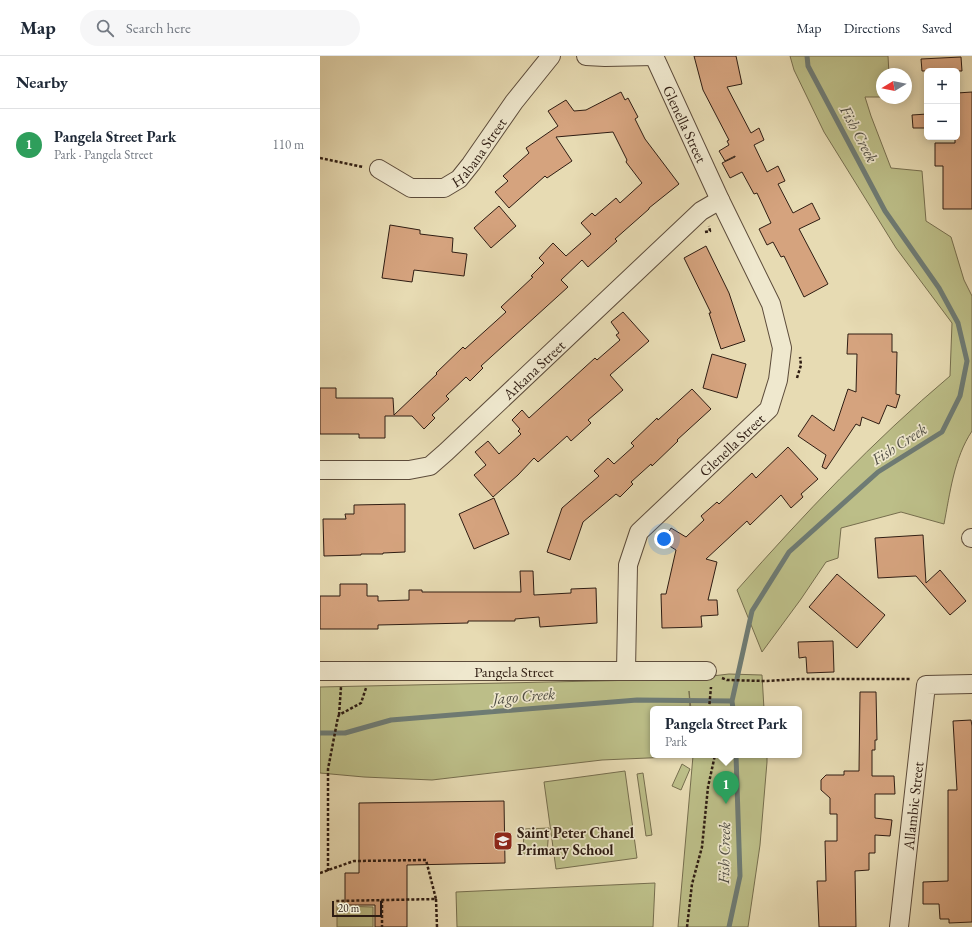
<!DOCTYPE html>
<meta charset="utf-8">
<style>
:root{--surface:#fff;--page:#f6f6f7;--text:#1f2937;--muted:#747a83;--line:#e0e1e3;--accent:#8f2418}
body{margin:0;font-family:"EB Garamond",serif;background:var(--page);color:var(--text)}
.controls{position:absolute;right:12px;top:12px;display:grid;overflow:hidden;border-radius:6px;box-shadow:0 2px 10px #0003}
.controls button{width:36px;height:36px;display:grid;place-items:center;padding:0;border:0;border-bottom:1px solid var(--line);background:var(--surface);color:var(--text);font:20px sans-serif}
.compass{position:absolute;left:556px;top:12px;width:36px;height:36px;border-radius:50%;background:var(--surface);box-shadow:0 2px 10px #0003;rotate:260deg}
.scale{position:absolute;left:12px;bottom:10px;width:50px;box-sizing:border-box;padding-left:4px;border:2px solid #2f1d13;border-top:0;font-size:11px;line-height:14px;white-space:nowrap;color:#2f1d13;-webkit-text-stroke:3px #efe8ce;paint-order:stroke}
.you{position:absolute;left:344px;top:483px;width:14px;height:14px;margin:-10px;border:3px solid #fff;border-radius:50%;background:#1a73e8;box-shadow:0 0 0 6px #1a73e833}
.badge{display:grid;place-items:center;width:26px;height:26px;border-radius:50%;background:var(--accent);color:#fff;font-size:13px;font-weight:700}
.pin{position:absolute;translate:-50% -33px;filter:drop-shadow(0 1px 2px #0008)}
.pin::after{content:'';position:absolute;top:21px;width:14px;height:12px;background:inherit;clip-path:polygon(0 0,100% 0,50% 100%)}
.popup{position:absolute;left:330px;top:650px;width:152px;height:52px;box-sizing:border-box;display:grid;place-content:center;border-radius:6px;background:var(--surface);filter:drop-shadow(0 1px 3px #0005);font-size:13px;white-space:nowrap;color:var(--muted)}
.popup b{font-size:15px;color:var(--text)}
.popup::after{content:'';position:absolute;left:50%;top:100%;margin-left:-8px;border:8px solid transparent;border-top-color:var(--surface)}
.list{margin:0;padding:0;list-style:none}
h2{display:flex;justify-content:space-between;align-items:center;height:52px;margin:0;padding:0 16px;font-size:17px}
h2 small{font-size:13px;font-weight:400;color:var(--muted)}
.list li{display:grid;grid-template-columns:26px 1fr auto;gap:12px;align-items:center;box-sizing:border-box;height:72px;padding:0 16px;border-top:1px solid var(--line)}
.list b{display:block;font-size:15px;white-space:nowrap}
.list p{margin:0;font-size:13px;white-space:nowrap;color:var(--muted)}
.list em{font-size:13px;font-style:normal;color:var(--muted)}
.icon{flex:none;width:22px;height:22px;fill:none;stroke:currentColor;stroke-width:2;stroke-linecap:round;stroke-linejoin:round}
.map{position:relative;flex:none;width:652px;height:871px;overflow:hidden}
header{display:flex;align-items:center;gap:24px;box-sizing:border-box;height:56px;padding:0 20px;background:var(--surface);border-bottom:1px solid var(--line)}
header strong{font-size:19px}
nav{display:flex;gap:22px;margin-inline-start:auto;font-size:14px}
.search{width:280px;height:36px;background:var(--page);display:flex;align-items:center;gap:10px;box-sizing:border-box;padding:0 14px;border-radius:22px;color:var(--muted);font-size:15px}
main{display:flex}
aside{flex:1;background:var(--surface)}
.map>svg:first-child{display:block}
</style>
<header>
<strong>Map</strong>
<div class="search"><svg class="icon" aria-label="search" viewBox="0 0 24 24"><circle cx="10" cy="10" r="6"/><path d="M15 15l6 6"/></svg>Search here</div>
<nav><a>Map</a><a>Directions</a><a>Saved</a></nav>
</header>
<main>
<aside>
<h2>Nearby<small></small></h2>
<ul class="list">
<li><span class="badge" style="background:#2e9e5b">1</span><div><b>Pangela Street Park</b><p>Park · Pangela Street</p></div><em>110 m</em></li>
</ul>
</aside>
<div class="map">
<svg width="652" height="871" viewBox="0 0 652 871">
<rect width="100%" height="100%" fill="#e7dbb3"/>
<filter id="stains"><feTurbulence type="fractalNoise" baseFrequency=".005" numOctaves="4"/><feColorMatrix values="0 0 0 0 .2 0 0 0 0 .09 0 0 0 0 .02 0 0 0 .5 -.17"/></filter>
<radialGradient id="worn" r=".72"><stop offset=".6" stop-color="#630" stop-opacity="0"/><stop offset="1" stop-color="#630" stop-opacity=".3"/></radialGradient>
<path fill="#bcbe88" stroke="#766e4e" d="M470,0h98l1,18h-7v23h-17l6,19 20,52 31,3 4,50 25,16 13,43 8,16v135c-18,27 -22,62 -28,93l-43,-12 -60,16 -3,30 -12,4 -25,37 -39,53 -25,-62c66,-75 137,-150 213,-214l2,-53 -56,-75 -72,-116 -30,-62z
M409,618l33,1 2,34h-73l-2,-18 1,18h-37v46h114v7l-7,83 -12,82h-70l15,-171 -91,4 -170,20 -68,-3 -44,-4v-86l367,-8z
M362,708l8,5 -9,21 -9,-4z
M305,715l12,87 -81,11 -12,-87z
M323,717l9,62 -6,1 -9,-62z
M229,772l-2,26h-24l1,-25z
M335,827l-2,44h-196l-1,-35z
M17,850l36,1v20h-36z"/>
<g fill="none" stroke-linecap="round" stroke-linejoin="round">
<path stroke="#6e7b74" stroke-width="5" d="M413,653l-1,-8 20,-90 37,-59 89,-80 64,-40 18,-36 7,-35 -9,-38 -19,-35 -54,-77 -77,-145 -1,-10
M0,677h25l46,-13 246,-20 95,1
M409,871l11,-51 -4,-121"/>
</g>
<path fill="#d5a37e" stroke="#2f1d13" d="M374,0h42l6,28 -15,3 24,46 8,-5 5,12 -10,5 13,27 11,-6 7,15 -7,3 15,29 19,-10 8,16 -21,10 29,55 -24,13 -20,-41 -3,1 -8,-15 -6,3 -8,-16 12,-6 -14,-30 -3,1 -12,-22 -12,6 -8,-15 13,-6v-1l-10,5 -6,-10 10,-6 -2,-4 2,-1 -26,-50z
M641,1l1,14h-40l-1,-12z
M301,36l4,8 3,-2 10,19 -3,2 10,20 34,45 -30,24v1l-34,30 2,2 -29,26 -6,-7 -21,20 7,7 -87,79 2,2 -13,13 -4,-4 -20,19 3,3 -17,16 3,3 -11,11 -12,-13h-27v22h-26v-4h-39v-46h16v10h57l1,17 43,-41 -1,-1 27,-26 2,2 41,-37 -5,-5 32,-30 -2,-1 13,-13 -5,-5 14,-15 13,13 25,-22 -10,-11 11,-10 3,3 21,-18 4,5 22,-20 -16,-21 1,-2 -14,-28 -57,5 16,24 -25,17 -2,-2 -36,32 -14,-16 13,-11 -5,-5 26,-23 -3,-5 32,-22 -10,-15 18,-11 8,11 12,-1z
M652,36v117h-29v-43h-8v-23h20v-6h2v-44z
M607,58v14h-14l-1,-13z
M179,150l17,20 -25,22 -17,-20z
M70,169l30,5v4l33,4 -1,14 15,2 -3,22 -50,-6 -2,12 -30,-4z
M386,190l23,47 16,48 -24,8 -12,-36h2l-27,-55z
M303,256l26,29 -39,34 13,15 -35,30 3,3 -20,18 -4,-5 -29,26 -4,-4 -16,17 -25,22 -19,-22 12,-10 -11,-13 13,-11 11,13 22,-20 -3,-3 2,-2 -8,-9 10,-10 7,8 66,-60 2,2 23,-20 -4,-5 3,-2 -8,-11z
M528,278h44v18h5l-1,42 4,1 -4,13 -9,-3 -8,19 -17,-7 -2,9 -4,-2 -30,45 -4,-2 4,-12 -28,-19 14,-21 22,16 14,-42 8,3 1,-38h-10z
M392,298l34,10 -9,34 -34,-10z
M372,333l19,20 -34,31 1,1 -26,25 -1,-2 -20,18 2,2 -13,13 -4,-3 -33,28 -13,38 -23,-8 15,-44 37,-32 -5,-5 14,-13 6,6 20,-18 -3,-3 26,-25 1,2z
M468,391l30,32 -17,15 2,3 -12,11 -10,-13 -31,30 -3,-4 -41,38 11,3 -9,38h9l1,15 -17,1 1,11 -40,1 -1,-34h5l10,-44 -13,-8 8,-14 15,9 18,-17 -3,-4 16,-14 2,2 33,-31 4,5z
M174,442l15,36 -35,15 -15,-35z
M85,448v48l-22,1v1h-22v1l-37,1 -1,-37h23l-1,-5h9v-9z
M603,479l3,48 14,-13 26,31 -16,14 -34,-39 -38,2 -3,-40z
M200,515h13l1,24 37,-2v-4l25,-1 1,35 -57,4 -1,-10 -24,2v2h-47v2l-90,2v4h-58v-33h20v-12h27v12h11v5l31,-1v-10h13v2h99z
M517,518l48,41 -28,33 -48,-41z
M513,585l1,31 -27,1 -1,-16 -7,1 -1,-16z
M540,636h16l1,48h-2v10h-3v26h22l1,18h-20v24l17,2 -2,16 -15,-1v18h-6v17l-14,1 1,56h-37l-2,-46h9l-1,-40h12v-27h-7v-16l-9,-8v-10l5,-5h18v-4h15z
M651,664l1,6v196l-23,1v-4h-9l-1,-15h-16v-22l25,-1v-91h9l-4,-69z
M184,745l1,62 -98,2v62h-32v-22h-30v-32h14v-70z"/>
<g fill="none" stroke-linecap="round" stroke-linejoin="round">
<g stroke="#5d4c3b" stroke-width="20">
<g id="minor">
<path d="M266,0l19,1 49,-1"/>
<path id="s1" d="M59,113l32,19h33l15,-9 12,-15 43,-62 37,-46"/>
<path id="s2" d="M0,414h89l21,-4 16,-14 255,-241 19,-11"/>
<path d="M651,482h1"/>
<path id="s3" d="M306,614l2,-105 11,-33 130,-123 9,-29 4,-32 -11,-44 -51,-104 -66,-144"/>
<path id="s4" d="M0,615h387"/>
<path id="s5" d="M579,871l27,-242 46,-1"/>
</g>
</g>
<path stroke="#2f1d13" stroke-width="2.5" stroke-dasharray="3 2" stroke-linecap="butt" d="M0,102l43,9
M385,176l5,-1 -1,-5
M477,322l4,-13 -1,-8
M402,622l5,2 38,1 36,-2h109
M389,653l2,-22
M19,659l2,-28
M8,815v-102l10,-52 1,-2 22,-12 5,-15
M0,817l34,-12 72,-1 10,39 -100,2
M116,843l1,28
M62,844v27
M367,871l5,-43 10,-37 6,-60 7,-32"/>
<use href="#minor" stroke="#efe8ce" stroke-width="18"/>
</g>
<defs>
<g id="school-square" transform="scale(1)"><rect x="-9" y="-9" width="18" height="18" rx="4" fill="#8f2418" stroke="#efe8ce"/><path d="M0-5L7-2L0 1L-7-2ZM-4 1L0 2.5L4 1V4Q0 6-4 4Z" fill="#fff"/></g>
</defs>
<g fill-rule="evenodd">
<use href="#school-square" x="183" y="785"/>
</g>
<g text-anchor="middle" dominant-baseline="central" stroke-width="3.5" stroke-linejoin="round" paint-order="stroke">
<g font-size="15" fill="#2f1d13" stroke="#efe8ce">
<text transform="translate(365 68) rotate(65)">Glenella Street</text>
<text stroke="none"><textPath href="#s1" startOffset="121">Habana Street</textPath></text>
<text stroke="none"><textPath href="#s2" startOffset="252">Arkana Street</textPath></text>
<text stroke="none"><textPath href="#s3" startOffset="267">Glenella Street</textPath></text>
<text stroke="none"><textPath href="#s4" startOffset="194">Pangela Street</textPath></text>
<text stroke="none"><textPath href="#s5" startOffset="122">Allambic Street</textPath></text>
</g>
<g font-size="15" font-weight="bold" fill="#2f1d13" stroke="#efe8ce" text-anchor="start">
<text x="197" y="776">Saint Peter Chanel<tspan x="197" dy="17">Primary School</tspan></text>
</g>
<g font-size="16" font-style="italic" fill="#4e4c43" stroke="#efe8ce">
<text transform="translate(539 78) rotate(62)">Fish Creek</text>
<text transform="translate(579 388) rotate(-33)">Fish Creek</text>
<text transform="translate(204 640) rotate(-5)">Jago Creek</text>
<text transform="translate(404 797) rotate(-89)">Fish Creek</text>
</g>
</g>
<rect width="100%" height="100%" filter="url(#stains)"/>
<rect width="100%" height="100%" fill="url(#worn)"/>
</svg>
<div class="controls">
<button>+</button>
<button>−</button>
</div>
<svg class="compass" viewBox="-18 -18 36 36"><path d="M0-13l5 13h-10z" fill="#e53935"/><path d="M0 13l5-13h-10z" fill="#747a83"/></svg>
<div class="scale">20 m</div>
<div class="you"></div>
<div class="pin badge" style="left:406px;top:748px;background:#2e9e5b">1</div>
<div class="popup"><b>Pangela Street Park</b>Park</div>
</div>
</main>
